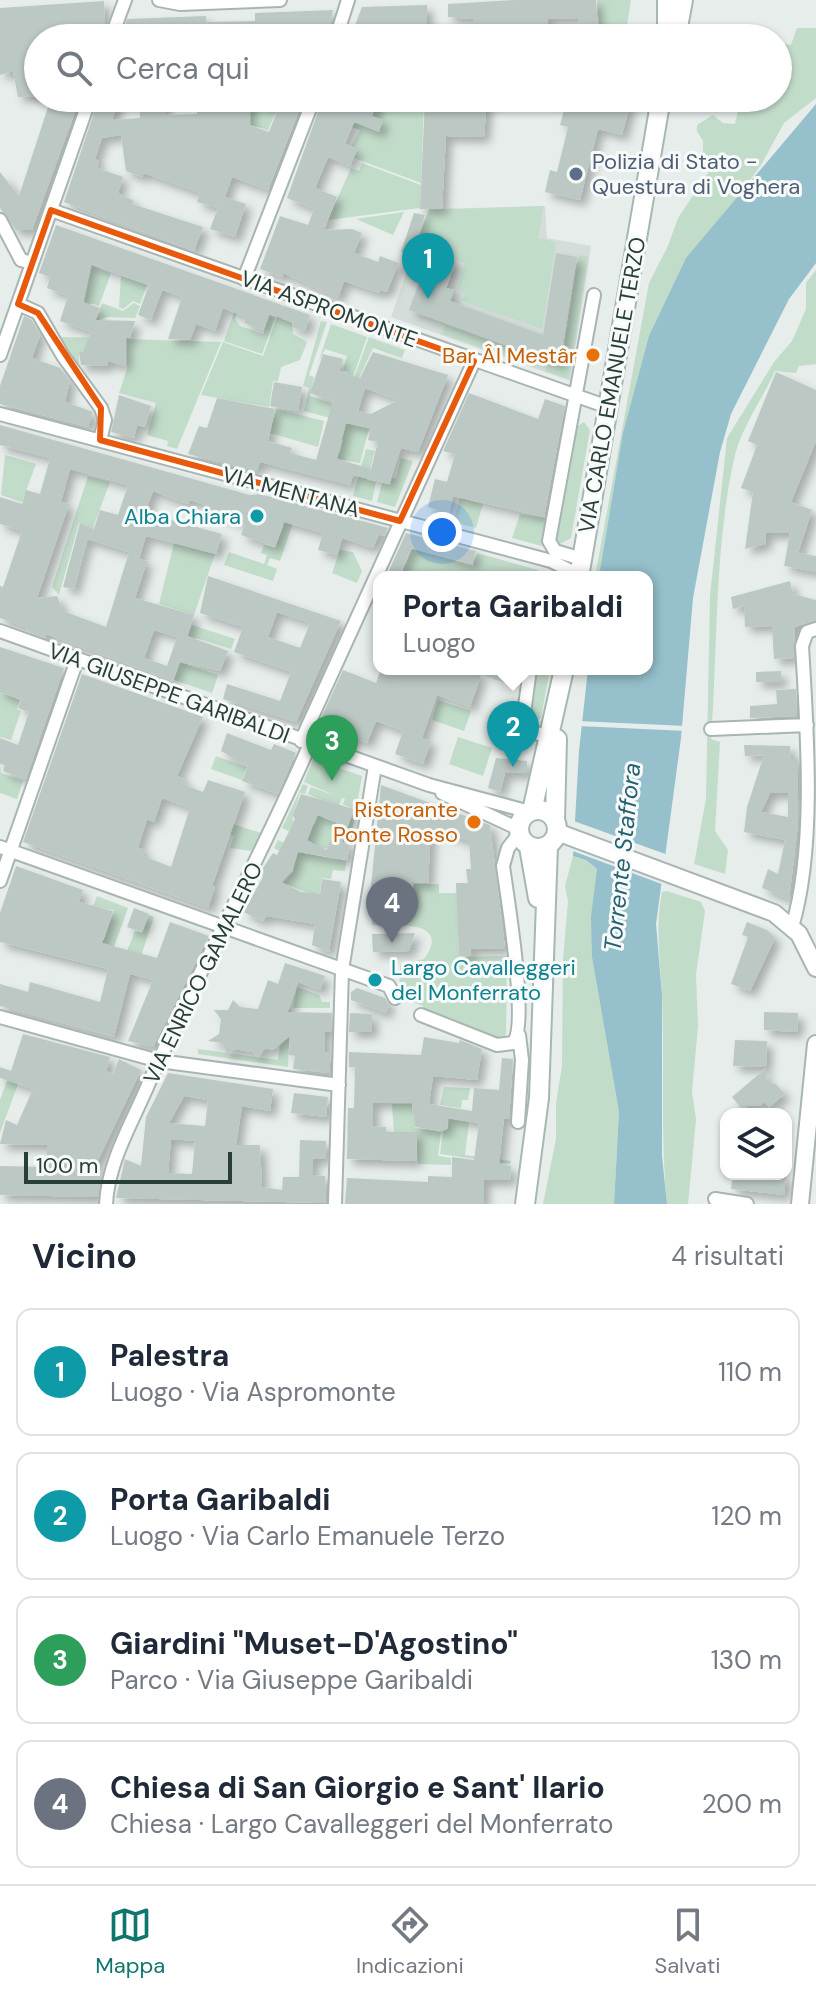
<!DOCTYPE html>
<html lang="it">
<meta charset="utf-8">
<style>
:root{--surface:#fff;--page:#f6f6f7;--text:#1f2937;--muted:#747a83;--line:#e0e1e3;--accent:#0f766e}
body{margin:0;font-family:"DM Sans",sans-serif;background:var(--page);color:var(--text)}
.controls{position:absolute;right:24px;bottom:24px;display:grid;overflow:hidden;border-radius:16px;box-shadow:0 2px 6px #0004}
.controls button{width:72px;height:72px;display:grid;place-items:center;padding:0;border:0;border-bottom:2px solid var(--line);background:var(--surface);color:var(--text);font:40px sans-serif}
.scale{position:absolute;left:24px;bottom:20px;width:208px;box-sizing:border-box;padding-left:8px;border:4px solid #273e39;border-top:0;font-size:22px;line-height:28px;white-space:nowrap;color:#273e39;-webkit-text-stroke:6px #f7faf8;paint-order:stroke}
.you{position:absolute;left:442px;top:532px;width:28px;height:28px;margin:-20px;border:6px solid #fff;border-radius:50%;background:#1a73e8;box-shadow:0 0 0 12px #1a73e833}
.badge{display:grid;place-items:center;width:52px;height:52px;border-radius:50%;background:var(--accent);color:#fff;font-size:26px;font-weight:700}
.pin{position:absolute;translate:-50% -66px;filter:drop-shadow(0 2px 4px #0008)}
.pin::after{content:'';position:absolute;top:42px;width:28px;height:24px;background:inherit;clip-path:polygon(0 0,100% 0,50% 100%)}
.popup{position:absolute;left:373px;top:571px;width:280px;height:104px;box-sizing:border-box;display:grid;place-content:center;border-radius:16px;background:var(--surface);filter:drop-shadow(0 2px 6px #0005);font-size:26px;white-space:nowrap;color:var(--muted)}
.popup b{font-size:30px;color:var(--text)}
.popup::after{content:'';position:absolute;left:50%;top:100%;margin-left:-16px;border:16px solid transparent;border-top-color:var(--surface)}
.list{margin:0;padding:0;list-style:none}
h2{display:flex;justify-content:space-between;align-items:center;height:104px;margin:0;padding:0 32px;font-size:34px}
h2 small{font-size:26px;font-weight:400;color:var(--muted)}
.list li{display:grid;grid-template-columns:52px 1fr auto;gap:24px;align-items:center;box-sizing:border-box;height:128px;margin:0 16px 16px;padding:0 16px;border:2px solid var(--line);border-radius:16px}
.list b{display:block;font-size:30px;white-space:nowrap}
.list p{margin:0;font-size:26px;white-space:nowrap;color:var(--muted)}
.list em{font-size:26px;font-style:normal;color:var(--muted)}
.icon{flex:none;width:44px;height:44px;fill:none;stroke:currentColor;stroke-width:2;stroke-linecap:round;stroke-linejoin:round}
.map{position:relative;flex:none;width:816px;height:1204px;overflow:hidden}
.search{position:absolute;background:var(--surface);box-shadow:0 2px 6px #0004;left:24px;right:24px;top:24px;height:88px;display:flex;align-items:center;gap:20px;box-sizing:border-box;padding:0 28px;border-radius:44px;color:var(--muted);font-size:30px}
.sheet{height:680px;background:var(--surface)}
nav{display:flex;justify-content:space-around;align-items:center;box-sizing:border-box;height:112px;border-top:2px solid var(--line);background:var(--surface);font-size:22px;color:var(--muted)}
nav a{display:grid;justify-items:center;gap:4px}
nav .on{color:var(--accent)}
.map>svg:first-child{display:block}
</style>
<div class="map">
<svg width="816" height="1204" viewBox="0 0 816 1204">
<defs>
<filter id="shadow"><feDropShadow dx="6" dy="6" stdDeviation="4" flood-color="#0004"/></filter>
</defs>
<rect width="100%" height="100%" fill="#e6edeb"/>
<path fill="#d4ddda" d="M545,206l2,32 44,8 -21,135 -179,-64 38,-108z"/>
<path fill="#c2dcca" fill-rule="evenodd" d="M597,0h34l-5,32 -26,1z
M797,28h19v70l-32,25 -23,42 -39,54 -108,358h-19l54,-294 19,-37 10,-28 36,-54 -11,-5v-18l-6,-10v-6l16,-10 10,8 12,1 3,-13 10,-13h30v-55l13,2z
M251,98l3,6 4,-3 19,8 -9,21 -17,-5z
M382,98h42l-3,85 -67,-25 3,-9 -6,-3 9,-16 -8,-3 15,-26 12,4z
M362,163l59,22 -1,23 -92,12 23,-52 8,3z
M544,206l-6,32 18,4 -14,87 -80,-28 3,-8 -8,-3 8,-27 -49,-18 13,-35z
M404,212l-11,23 -37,-16z
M579,255l9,2 -19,122 -24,-8 4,-10 13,4z
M92,266l19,7 -12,33 -8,-3 -2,3 -5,-2z
M816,270v94l-17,2 -3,7 -21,-2c-13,29 -34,56 -41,88 -20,91 -16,188 -23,280l9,3 -5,89 13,19 -3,24 -31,-10 12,-65 4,-203 17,-158 47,-76 18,-21 14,-32v-26z
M121,276l26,9 -7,19 -7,-3 -10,8 -4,-2z
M241,292l3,1 -9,26 5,7 23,8 7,-18 5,2 -13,36 -38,-13z
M102,303l21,8 11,-8 6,3 -5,12 -28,-1 -11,4z
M281,306l4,2 -3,11 10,4 1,11 14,8 -7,18 -19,7 -3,14h-5l-4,26 -68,-12 22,-53 40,14z
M321,321l6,1 -18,53 5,2 -4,19 23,8 15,-32 -5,-2 4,-14 -22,-7 -7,14 13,-39 36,13 -29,83 -34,-9 5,-23 -6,-2z
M445,325l93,33 -3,9 -93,-33z
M56,337l68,1 -32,14h-13v13l-4,1z
M369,337l36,13 -3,8 -29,-10 -15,32 -7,6z
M127,339l94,3 -44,107 -10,-3 1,-5 -21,-6 9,-32 -37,-10 8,-24z
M276,409l48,12 -6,26 -48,-14z
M341,422l28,7 -9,34 -28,-5 1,-6 7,1 3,-13 -6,-2z
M584,422l6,8 -19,108 -11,6 -6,-6 21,-110z
M366,449l9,2 -8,29 9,2 -4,19 -19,-5z
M5,455l31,9 -14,38 -21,-7z
M401,458l12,3 -18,46 -18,-5 5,-19 8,2 2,-7h4z
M88,476l22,6 -17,46 -14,-5 -20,72 -7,-8z
M460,498l23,6 -7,24 -23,-6z
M299,505l-19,56 -10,-3 -3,7 10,4 -4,12 -49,-16 5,-13 35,12 3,-9 -6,-2 3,-8 11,3 9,-23 -11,-4z
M520,514l26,4 -4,28 -30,-8z
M174,543l41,11 -21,61 -35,-11z
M412,549l61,17 4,-13 61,17 -1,7h-137z
M340,550l13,2 9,19 -5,12 -25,-10z
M192,625l43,14 -4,10 -35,-11 -9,27 31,10 -6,18 -38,-13z
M466,669h55l-3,19z
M534,669h16l-9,49 -8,6 -5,-2z
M0,692l20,8 -3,9 4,2 -10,29 -11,-3z
M438,700l33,11 -7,20 -32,-11z
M458,737l34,11 -9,28 -34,-12z
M216,756l31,11 -5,13 -31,-11z
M313,759l49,17 -12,67 -8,-1 -1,9 -30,-5 1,-4 -30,-14 21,-44 5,2 -3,8 -5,-1 -8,27 23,4 9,-23 -16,-7 3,-7 25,9 -32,-14zM342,798l3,1 -2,5 11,5 -10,29 -12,-4 4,-11 -13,-5 5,-15 10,4z
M0,765l1,8 22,8 -6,18 -17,-6z
M205,815l56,18 -9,18 -22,-3 4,-12 -32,-11z
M278,840l30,14 38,7 -1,10 -12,-1 -2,9 -9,-1 -3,19 -36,-14 10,-11 2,-12 -21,-12z
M573,856l13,4 11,9 -5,88 27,155 -5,92h-71l13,-65v-36l6,-37 1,-106 5,-59 -3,-15z
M414,884h25v9h29l-11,10 1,19h5l-5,9 1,26 48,-1 -1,78 -4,5 -79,-28v-5l-24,-9 1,-32 24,-6c29,-40 -31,-34 -52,-34v-22l41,2z
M667,891l34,11 4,9 -9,63 2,52 -6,66 4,27 -8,85h-21c-7,-70 -2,-139 -5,-209 -2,-36 -7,-67 0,-103z
M97,896l31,12 -14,39 -6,4 -23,-18 19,7 10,-30 -21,-4z
M149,915l5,2 -13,39 -14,-5 8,-20 7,2z
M297,987l22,8 3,7h8v6h-37z
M285,1008l6,2 -3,57 -90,-13v-5l80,11z
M7,1080l11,4 -18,49v-33z
M444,1087l26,1 -2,12h-6l-1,8 -21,-3z
M392,1104h20l3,24 26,4 -3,24 13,2v7l-33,-1 -2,-32h-22z
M449,1119l20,3 -4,33 46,6 -1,3 -70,-10 3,-25h5z"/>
<path fill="#95c0cc" d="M816,104v159l-27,36 -58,115 -11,38 -27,146 -12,140 -25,186 6,72v160l5,48h-53l5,-92 -27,-155 -1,-40 6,-48 -11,-9 -13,-4 6,-105 9,-82h59v-92h-48l24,-144 26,-97 37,-78z"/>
<path fill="#e6edeb" d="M578,721l108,5v5l-108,-5z
M571,820l100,36 -4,30 -97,-36z"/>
<path fill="#bcc8c4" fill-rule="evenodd" filter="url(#shadow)" d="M514,0h82l2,32 -19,1 -1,-15 -30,1v16l-75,3v-19l-25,-2v-13z
M104,1l1,23 -31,2 1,12h-37v58l-20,1 -5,-26 -13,4v-67z
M427,5v33h-77l12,-31z
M333,10l-6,28h-17l5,-10 -46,1v9h-148l6,-19 79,-3v6l49,-1v-8z
M51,98h29l-48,132h-16l-16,-22v-36l19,24z
M99,98h21l-8,22 28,-2 -1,-20h25l2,17 31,-1 1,-16h53l-2,27 20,7 9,-24 -24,-7 1,-3h49l-36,92 -36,-13 -7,20 21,7 -11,33 -25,-8 8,-21 -21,-6 3,-9 -56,-20 -2,4 -16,-6 -5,-36 -19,3 -7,21 4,2 -2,7 26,9 -5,16 16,8 -2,3 71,23 -9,24 -130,-49z
M323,98h57l-8,18 11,4 -4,12 -25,-10 -9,22 12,5 -7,17 -22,-9 -13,31 22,9 -13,33 28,-1 10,4 -8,20 24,9 2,-6 18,7 -11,29 -7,-2 -1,3 -35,-12 -6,17 -55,-25 -1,4 -22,-8 20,-53 28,9 6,-16 -27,-11z
M425,98h62l-3,39 -38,-1 -4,73h-22z
M567,98h37l26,6 -8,31 -24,-6 -18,71 -35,-8 5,-22 7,2 11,-45 -8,-2z
M414,213l11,2 -14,40 -10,-3z
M56,225l254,90 -5,16 -13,-4 1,-5 -24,-8 -6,16 -19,-7 2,-6 -23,-9 -8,23 -19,-7 -6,16 -22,-1 14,-42 -20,-7 -11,30 -13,-5 11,-30 -58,-21 -8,38 17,6 -5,12 40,1 -5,17h-4l-1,28 -17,-5 -1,5 -26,-1 -2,-13h4l8,-20 -31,-11 8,-25 -21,-8 3,-11 -11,-4z
M430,253l26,9 -10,26 8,2 -4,11 93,34 13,-82 21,4 -17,108 -151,-55z
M24,316l8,4 8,15 -8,23 28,10 10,13 -5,21 28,10 -5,15 -88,-23v-18z
M373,352l75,23 -30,77 -17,-4 -12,36 -36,-9 -3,10 -90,-23 -3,9 -69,-17 11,-28 8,2 10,-30 58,11 -7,32 24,7 -2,5 26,7 17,-59 -23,-8 13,-39 20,5 -4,12 21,7zM365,388l33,12 -27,14 -13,-3zM346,423l25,5 -3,12 10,2 -7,27 -34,-10z
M776,372l40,18v51l-25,61 21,8 -14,43 18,3v16l-32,-6 6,-33h-24v11l-21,5 8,-57 -12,-4 16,-43 -9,-4z
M274,382l28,5 -4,24 -28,-5z
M469,393l69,26 7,-20 20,7 -21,111 -91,-21 -4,17 -21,-6 7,-28 12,3 8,-28 -12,-3z
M119,395l32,11 -6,21 -8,-2 -3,13 -23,-6z
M0,425l250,70 10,-1 128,34 -4,8 -5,-2 -6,14 -31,-10 -5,17 -19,-5 5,-17 -39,-11 -9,25 -34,-12 4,-11 -36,-12 2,-5 -21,-7 -2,4 -35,-13 -8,22 77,21 -6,20 -70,-18 -7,23 8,2 -12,37 59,17 -7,21 41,15 -8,20 -41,-9 -6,19 -127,-47 -1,4 -16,-6 -4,-5 -25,-9v-32l3,1 19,-56 -22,-7v-27l22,7 4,-14 14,4 10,-36 -50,-13zM70,469l58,16 -10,30 -18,-5 -6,19 -14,-6 -17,64 11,2 13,-50 42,13 -23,75 -43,-16 -6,-15 -20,2 32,-94 -8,-2zM154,630l23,7 -10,29 -23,-8z
M406,533l70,18 -4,13 -61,-16 -12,29h-13z
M208,576l133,45 -45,101 -73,-23 4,-15 53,17 11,-29 -57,-20 9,-25 -43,-14zM277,612l33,11 -10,25 -32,-11z
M790,581l3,13 23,6v20l-21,7 -1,31 -20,1 -2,-33 -27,1 -1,-21 -11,3 -2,-12z
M0,647l64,21 -38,111 -23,-8 2,-6 -5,-1v-26l18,7 11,-33 -11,-4 3,-8 -21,-8z
M381,669h83l17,6 -11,32 -33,-12 -15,43 9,3 -8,23 -28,-10 8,-23 -27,-10 -9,22 -30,-11 4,-9 -19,-7 21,-46 33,13z
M781,671v11h-25v-10z
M82,674l121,43 -26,59 6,2 4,8 16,6 5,-12 37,12 -33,94 3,1 -7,21 -185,-66zM162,798l28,10 -19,59 -28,-11 2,-6 -7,-2 9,-29 7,3z
M796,689l1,27 -47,2v-12l27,-2 -1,-14z
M227,733l44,17 3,-6 22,9 -18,41 -36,-13 6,-15 -27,-15z
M744,745l46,1 1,13h7v66l-9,74 -27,-11 6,-19 10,5 7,-34 -41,-8 3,-25 17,-52 -19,1zM770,793h18v24l-27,-5z
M496,758l31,3v12h-22l-5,19 -12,-4z
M381,785l109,40 15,123 -35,1 1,7h-12l-3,-73h12l-2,-14h5l-2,-28 -38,-13 -3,55h-15l-1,22 -38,-3v-6h-4z
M301,794l53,15 -12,33 8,2 -3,16 -49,-8 -6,19 -11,11 20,10 19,2 2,-15 19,3 -12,70 -17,-7 3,-21 -49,-8 -3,5 -20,-9 20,-35 -4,-3 14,-21 4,2 18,-35 -2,-5zM317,815l20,7 -10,28 -20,-9z
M16,866l67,24 -4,12 34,9 -11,32 55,15 13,-36 39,14 -56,111 -25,-6 25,-61 -23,-6 -16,63 -114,-31v-22l28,8 2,-10 70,20 8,-33 -108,-27v-29z
M134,908l15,6 -7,18 -15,-5z
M747,922l20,8 8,8 -25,53 -19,-7 17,-47 -6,-2z
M415,933l-6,18 -36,1 -1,-18z
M285,963l40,13 -5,14 -22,-8 -10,30 44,1 -1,19 -6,-1v21h6l-2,21 -36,-4 2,-13 -6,-1 1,-19 -17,14 -8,-2 -7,10 -6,-6 -18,-3 -7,6 -4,-12 -15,-2 11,-7 2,-15 -7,-9h14l5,-10 7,7 18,2 10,-29 10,4z
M357,988l28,10 4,7 -3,8 -35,-13v-8z
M764,1012l34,1 -1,19 -33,-2z
M350,1013l22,1v18h-23z
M23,1034l87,23 -4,14 7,3 6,-15 22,11 -48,101 9,1 -4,25 -98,-2v-29l47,1v-22l-47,-1 6,-24 11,5 16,-36 -33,-11v-11l11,4z
M424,1037l35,6 1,-3 22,9 -5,31 -44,-4 -4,28 43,7 2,-23 25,2 3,-32 11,1 -4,60 -5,-1 -5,46 12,2 -1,14h-26v24h-139l2,-26 81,4v-6l24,1v-20l22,3 5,-37 -31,-5 -1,11 -5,2 -27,-4 -3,-24h-39v23l13,1v5h31l-1,29 -69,-2 1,-51h6l1,-41h-6v-15l72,3z
M735,1040l32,1 -1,26 -33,-1z
M766,1068v16h10l9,10 -16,13 -4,-5 -6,4 -12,-1 -1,9 -14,-17z
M168,1073l105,16 -3,22 -28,-5 -6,39h24l2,42 20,3 1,-13h16l1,-37 26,1 -1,18h-12v16l12,1 1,27 -210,-5 9,-39 16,7 5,-49zM184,1096l24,4 -3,26 -36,-3zM171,1139l24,2 -3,33 -24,-1z
M294,1093l34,4 -2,20 -35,-4z
M733,1174l34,6 1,-6h18l-2,21 -53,-6z"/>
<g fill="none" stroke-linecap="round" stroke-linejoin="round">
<g stroke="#a9b5b2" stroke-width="16">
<path id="minor" d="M159,0l21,4 100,-4
M111,38l14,-38
M336,38l12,-38
M51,210l557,197
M0,220l21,40 11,3
M244,279l70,-181
M18,304l20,9 25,43 38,52 4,12 -5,20
M0,355l90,-257
M0,414l551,147 28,14
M582,559l-27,-8 -6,-10 45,-246
M0,631l429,154 101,27
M530,669l-8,59 26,9
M711,729l96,-4
M301,741l173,-380
M442,793l77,36
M0,847l389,139 6,12
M0,881l77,-221
M792,927c24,-79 15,-197 10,-281l5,-14 9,-3
M421,1015l76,30 16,-2c16,-18 -6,-147 -10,-177l5,-18 11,-14
M0,1017l159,44 180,24
M518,1122l4,-62 -3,-25
M715,1199l32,5
M106,1204c2,-42 26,-81 42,-119 51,-116 112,-226 162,-341
M335,1204l7,-234 33,-204"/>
</g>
<g stroke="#a9b5b2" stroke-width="20">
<path id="tertiary" d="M557,832l217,81 25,21 17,34
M800,1204l16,-160"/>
</g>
<g stroke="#a6b8b3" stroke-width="22">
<path id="secondary" d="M667,0v33
M676,38l7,-38
M579,577l82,-479
M519 829a19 19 0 1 1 38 0a19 19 0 1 1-38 0Z
M532,811l32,-142
M555,820l2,-81
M529,847l9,51
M525,1204l14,-106 9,-252"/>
</g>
<use href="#minor" stroke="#fff" stroke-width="12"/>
<use href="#tertiary" stroke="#fff" stroke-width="16"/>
<use href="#secondary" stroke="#fff" stroke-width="18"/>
</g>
<path fill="none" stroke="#e8590c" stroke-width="6" stroke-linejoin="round" d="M51,210l423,151 -74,160 -300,-81 1,-32 -63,-95 -20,-9z"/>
<circle fill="#5c6f8a" stroke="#f7faf8" stroke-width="3" cx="576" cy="174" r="8"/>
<g fill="#e8710a" stroke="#f7faf8" stroke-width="3">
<circle cx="593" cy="355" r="8"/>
<circle cx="474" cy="822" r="8"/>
</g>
<g fill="#0f9aa8" stroke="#f7faf8" stroke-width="3">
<circle cx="257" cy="516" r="8"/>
<circle cx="375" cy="980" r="8"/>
</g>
<g text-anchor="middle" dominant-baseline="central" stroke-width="6" stroke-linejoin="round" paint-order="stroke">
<g font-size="22" fill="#4e5e75" stroke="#f7faf8" text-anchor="start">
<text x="592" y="161">Polizia di Stato -<tspan x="592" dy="25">Questura di Voghera</tspan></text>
</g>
<g font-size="22" fill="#273e39" stroke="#f7faf8">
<text transform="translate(329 309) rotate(20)">VIA ASPROMONTE</text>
<text transform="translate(612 385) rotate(-80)">VIA CARLO EMANUELE TERZO</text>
<text transform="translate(291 492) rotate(15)">VIA MENTANA</text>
<text transform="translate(169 693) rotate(20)">VIA GIUSEPPE GARIBALDI</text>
<text transform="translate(203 973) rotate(-64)">VIA ENRICO GAMALERO</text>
</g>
<g font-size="22" fill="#c56008" stroke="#f7faf8" text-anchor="end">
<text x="577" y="355">Bar Âl Mestâr</text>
<text x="458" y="809">Ristorante<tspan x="458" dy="25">Ponte Rosso</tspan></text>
</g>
<g font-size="22" fill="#0d838f" stroke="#f7faf8" text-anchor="end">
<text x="241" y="516">Alba Chiara</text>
<text x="391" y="967" text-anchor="start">Largo Cavalleggeri<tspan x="391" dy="25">del Monferrato</tspan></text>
</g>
<g font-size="24" font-style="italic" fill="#276274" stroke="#f7faf8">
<text transform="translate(622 857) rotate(-84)">Torrente Staffora</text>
</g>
</g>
</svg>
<div class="controls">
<button><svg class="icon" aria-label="layers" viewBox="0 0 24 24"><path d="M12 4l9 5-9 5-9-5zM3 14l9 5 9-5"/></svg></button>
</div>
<div class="scale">100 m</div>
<div class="you"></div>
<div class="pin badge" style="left:428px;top:299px;background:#0f9aa8">1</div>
<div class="pin badge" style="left:513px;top:767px;background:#0f9aa8">2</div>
<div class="popup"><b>Porta Garibaldi</b>Luogo</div>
<div class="pin badge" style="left:332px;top:781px;background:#2e9e5b">3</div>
<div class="pin badge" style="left:392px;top:943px;background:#6b7280">4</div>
<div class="search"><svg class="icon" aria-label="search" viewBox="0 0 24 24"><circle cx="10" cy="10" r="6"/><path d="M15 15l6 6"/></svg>Cerca qui</div>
</div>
<section class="sheet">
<h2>Vicino<small>4 risultati</small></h2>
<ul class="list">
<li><span class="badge" style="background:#0f9aa8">1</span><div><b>Palestra</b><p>Luogo · Via Aspromonte</p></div><em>110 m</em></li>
<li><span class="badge" style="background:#0f9aa8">2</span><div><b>Porta Garibaldi</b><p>Luogo · Via Carlo Emanuele Terzo</p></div><em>120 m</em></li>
<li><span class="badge" style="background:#2e9e5b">3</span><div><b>Giardini &quot;Muset-D'Agostino&quot;</b><p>Parco · Via Giuseppe Garibaldi</p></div><em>130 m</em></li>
<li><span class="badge" style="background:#6b7280">4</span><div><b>Chiesa di San Giorgio e Sant' Ilario</b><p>Chiesa · Largo Cavalleggeri del Monferrato</p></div><em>200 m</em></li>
</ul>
</section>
<nav>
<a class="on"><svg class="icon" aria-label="map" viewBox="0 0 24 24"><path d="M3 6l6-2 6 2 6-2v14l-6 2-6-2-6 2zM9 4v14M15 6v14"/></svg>Mappa</a>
<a><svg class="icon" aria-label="directions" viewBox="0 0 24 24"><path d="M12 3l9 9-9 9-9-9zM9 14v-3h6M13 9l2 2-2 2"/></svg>Indicazioni</a>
<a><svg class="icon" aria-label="saved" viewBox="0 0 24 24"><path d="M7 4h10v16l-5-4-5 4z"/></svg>Salvati</a>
</nav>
